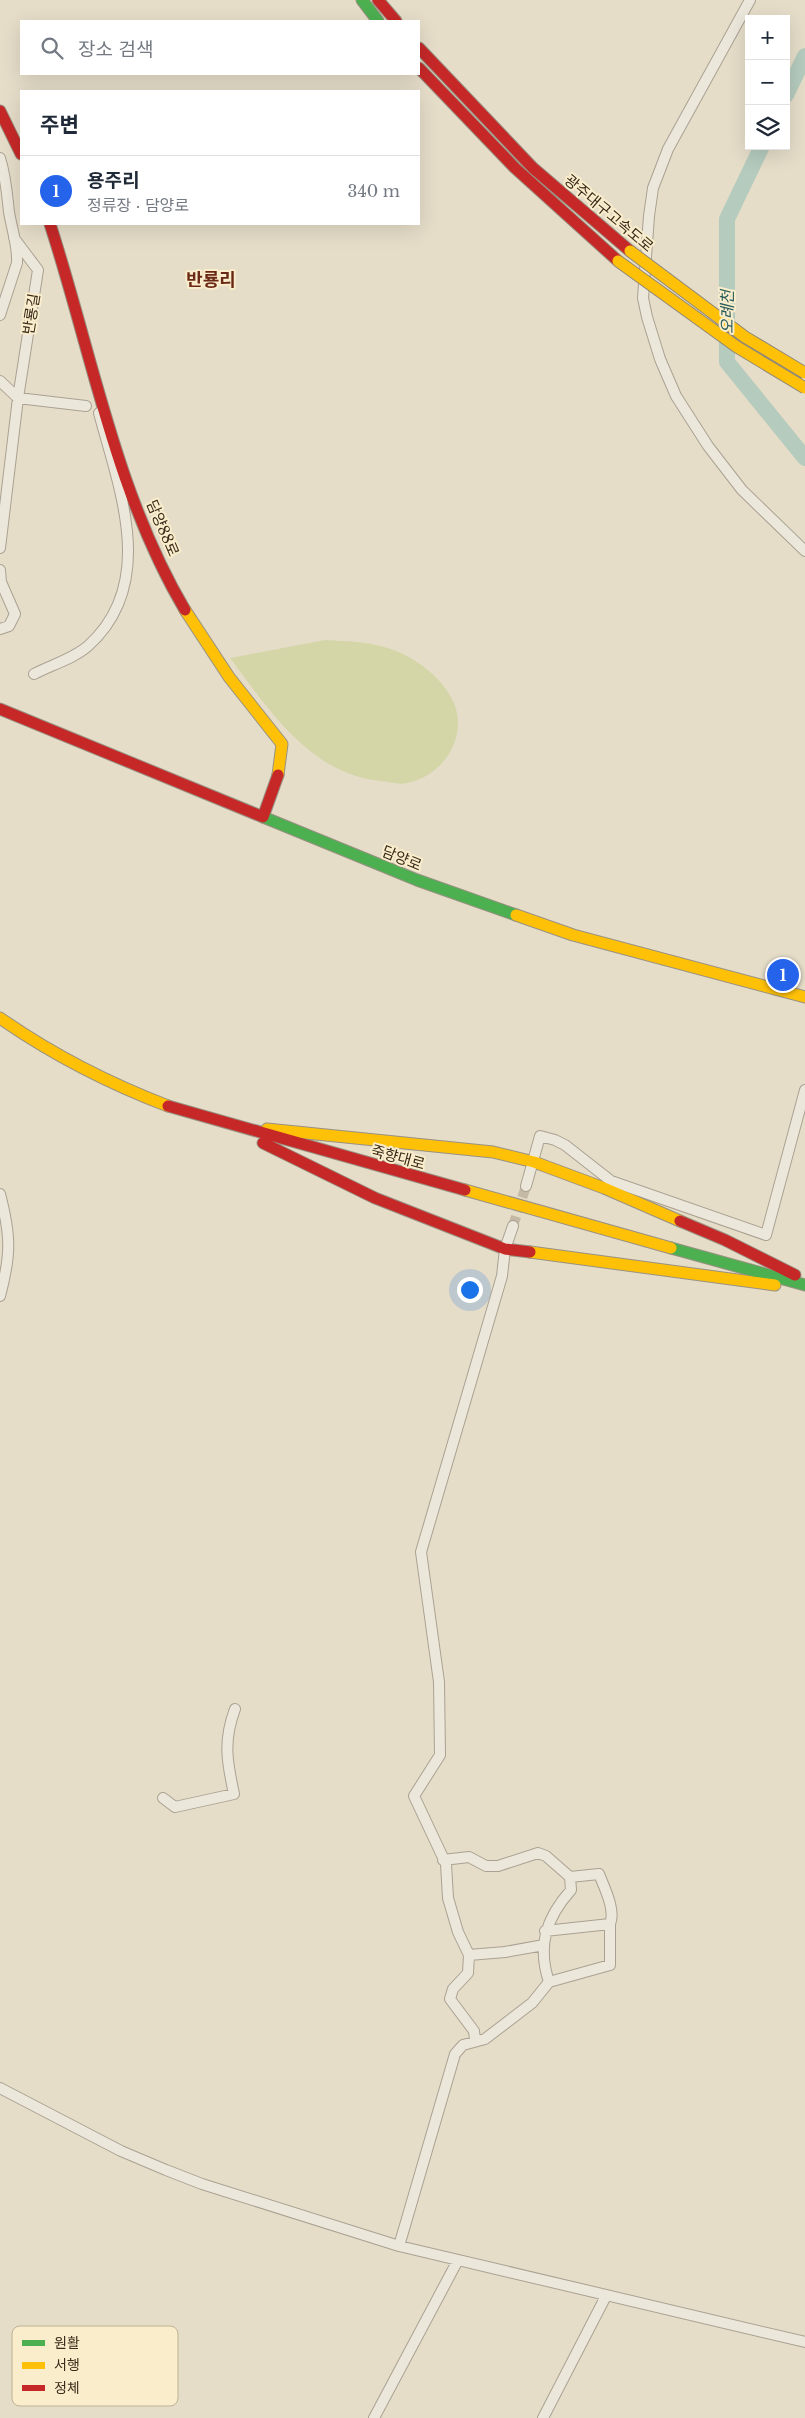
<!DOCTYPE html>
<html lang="ko">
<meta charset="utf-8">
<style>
:root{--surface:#fff;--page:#f6f6f7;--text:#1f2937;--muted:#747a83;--line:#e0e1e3;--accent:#2563eb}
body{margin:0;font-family:"Libre Baskerville","Noto Sans KR",serif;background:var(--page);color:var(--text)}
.controls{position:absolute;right:15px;top:15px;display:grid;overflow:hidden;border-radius:0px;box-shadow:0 5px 20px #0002}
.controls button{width:45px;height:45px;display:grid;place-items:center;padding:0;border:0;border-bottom:1px solid var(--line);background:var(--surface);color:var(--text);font:25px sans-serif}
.you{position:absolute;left:469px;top:1289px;width:18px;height:18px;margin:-12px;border:4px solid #fff;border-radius:50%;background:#1a73e8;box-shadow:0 0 0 8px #1a73e833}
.badge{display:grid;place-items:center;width:32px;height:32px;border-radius:50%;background:var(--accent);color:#fff;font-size:16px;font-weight:700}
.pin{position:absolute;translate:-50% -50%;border:2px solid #fff;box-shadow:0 1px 5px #0006}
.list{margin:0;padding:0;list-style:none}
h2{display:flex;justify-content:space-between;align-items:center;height:65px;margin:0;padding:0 20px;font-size:21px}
h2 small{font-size:16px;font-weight:400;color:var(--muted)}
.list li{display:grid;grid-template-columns:32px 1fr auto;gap:15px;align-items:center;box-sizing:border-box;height:70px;padding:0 20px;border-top:1px solid var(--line)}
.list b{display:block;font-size:19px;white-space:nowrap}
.list p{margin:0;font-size:16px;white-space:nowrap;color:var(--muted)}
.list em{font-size:16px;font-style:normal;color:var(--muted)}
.icon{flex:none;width:28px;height:28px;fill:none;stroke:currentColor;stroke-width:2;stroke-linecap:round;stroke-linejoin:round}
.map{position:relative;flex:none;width:805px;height:2418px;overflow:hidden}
.search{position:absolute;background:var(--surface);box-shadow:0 5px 20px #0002;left:20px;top:20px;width:400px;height:55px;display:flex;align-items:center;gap:12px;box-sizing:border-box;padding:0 18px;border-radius:0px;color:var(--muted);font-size:19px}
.panel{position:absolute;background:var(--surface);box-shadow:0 5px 20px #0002;left:20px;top:90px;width:400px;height:135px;border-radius:0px}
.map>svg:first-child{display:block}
</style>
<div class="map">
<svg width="805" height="2418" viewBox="0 0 805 2418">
<rect width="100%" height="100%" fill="#e5ddc8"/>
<path fill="#d4d6a8" d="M325,640c23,1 50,2 71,11 23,9 48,29 58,52 14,35 -11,73 -47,80 -8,2 -18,-1 -26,-2 -20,-2 -40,-9 -57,-20 -39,-25 -67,-67 -94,-103z"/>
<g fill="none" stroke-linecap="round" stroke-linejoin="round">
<path stroke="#b5cbbe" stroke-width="16" d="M786,95l19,-39
M762,146l-35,73v143l78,96"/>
<path stroke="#c3b9a5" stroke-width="10" stroke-dasharray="10 5" stroke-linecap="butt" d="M513,1226l13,-40"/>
<g stroke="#aaa192" stroke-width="12">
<path id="street" d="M750,0l-82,149 -15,39 -4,28 -6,82 4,19 13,42 16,37 32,50 34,44 63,61
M0,158c6,19 7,36 9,54 3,18 9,34 8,51l-17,52
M0,381l18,17 68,8
M0,548l18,-150 20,-128 -24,-32
M0,570l1,12 14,32 -6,12 -9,3
M34,674c17,-9 39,-15 54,-28 70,-63 31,-157 11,-233
M526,1186l14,-50 15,4 10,5 46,36 155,54 39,-145
M0,1194c11,42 11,61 0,102
M163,1798l12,9 59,-13c-7,-32 -11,-53 1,-85
M545,1931l65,-7
M469,1955l36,-3 39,-7
M549,1982c-12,-36 -3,-64 22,-92l-1,-13
M475,2040l-1,-9 -24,-32 3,-10 15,-16 1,-18 -11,-23 -10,-34 -2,-34 -32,-68 26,-41 -1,-73 -18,-130 81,-276 3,-27 8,-23
M0,2088l121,63 45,19 36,14 197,62 406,96
M399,2246l56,-192 8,-9 22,-6 47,-36 17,-21 61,-17v-41c6,-14 -6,-37 -11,-50l-29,3 -24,-21 -8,-3 -40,13h-12l-17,-9 -26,3
M374,2418l84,-158
M543,2418l63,-122"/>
</g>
<g stroke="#999182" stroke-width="13">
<path id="fast" d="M362,0l16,21
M263,817l154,63 99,35
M671,1248l134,37"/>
</g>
<g stroke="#999182" stroke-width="13">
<path id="slow" d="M185,610l44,67 53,67 -4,31
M516,915l57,20 232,62
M0,1018c53,37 108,65 168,88
M267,1129l226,23 41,10 70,26 76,33
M465,1190l206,58
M530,1252l245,33"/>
</g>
<g stroke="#999182" stroke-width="13">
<path id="jam" d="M378,0l18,21
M419,48l114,120 97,83
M419,68l96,100 103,93
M0,111l21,43
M50,224c42,129 65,268 135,386
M0,709l263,108 15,-42
M168,1106l297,84
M263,1143l112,55 130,51 25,3
M680,1221l45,19 70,35"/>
</g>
<use href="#street" stroke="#ece7db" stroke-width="10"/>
<use href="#fast" stroke="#4caf50" stroke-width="11"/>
<use href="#slow" stroke="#ffc107" stroke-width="11"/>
<use href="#jam" stroke="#c62828" stroke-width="11"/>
<g stroke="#8f8779" stroke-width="13" stroke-linecap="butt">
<path id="slow-bridge" d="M630,251l115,86 60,36
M618,261l119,86 68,41"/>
</g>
<use href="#slow-bridge" stroke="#ffc107" stroke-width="11"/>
</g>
<g text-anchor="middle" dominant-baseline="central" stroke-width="4" stroke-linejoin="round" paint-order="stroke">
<g font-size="15" fill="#392a1a" stroke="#f9edcb">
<text transform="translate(609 213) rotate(40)">광주대구고속도로</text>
<text transform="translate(31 314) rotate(-81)">반룡길</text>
<text transform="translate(163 528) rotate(67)">담양88로</text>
<text transform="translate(402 858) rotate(22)">담양로</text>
<text transform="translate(398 1157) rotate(15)">죽향대로</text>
</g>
<g font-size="16" font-style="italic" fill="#275a58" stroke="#f9edcb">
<text transform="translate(727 312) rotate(-90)">오례천</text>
</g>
<g font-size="18" font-weight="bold" fill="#6a2915" stroke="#f9edcb">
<text x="211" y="280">반룡리</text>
</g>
</g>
<rect x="12" y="2326" width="166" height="80" rx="8" fill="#f9edcb" stroke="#bfb296" stroke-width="1"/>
<rect x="22" y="2340" width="23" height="6" fill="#4caf50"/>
<rect x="22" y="2362" width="23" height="7" fill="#ffc107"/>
<rect x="22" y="2385" width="23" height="6" fill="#c62828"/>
<g font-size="14" fill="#392a1a">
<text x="54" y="2348">원활</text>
<text x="54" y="2370">서행</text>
<text x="54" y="2393">정체</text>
</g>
</svg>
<div class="controls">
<button>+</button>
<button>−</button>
<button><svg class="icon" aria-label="layers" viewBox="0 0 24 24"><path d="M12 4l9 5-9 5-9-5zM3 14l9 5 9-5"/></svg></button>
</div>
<div class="you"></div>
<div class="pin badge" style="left:783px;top:975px">1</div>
<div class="search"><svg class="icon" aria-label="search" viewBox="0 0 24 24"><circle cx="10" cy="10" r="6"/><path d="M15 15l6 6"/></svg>장소 검색</div>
<section class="panel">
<h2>주변<small></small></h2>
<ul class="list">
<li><span class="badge">1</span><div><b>용주리</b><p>정류장 · 담양로</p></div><em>340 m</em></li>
</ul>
</section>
</div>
